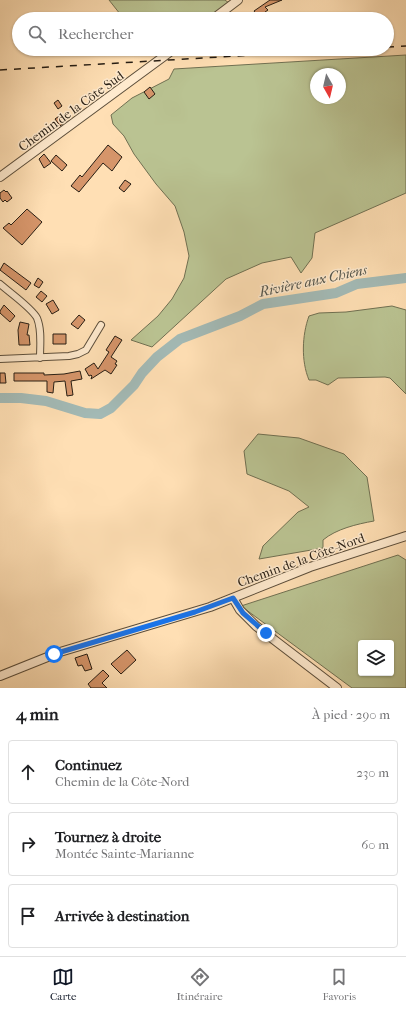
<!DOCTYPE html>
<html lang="fr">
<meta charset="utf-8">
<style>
:root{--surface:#fff;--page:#f6f6f6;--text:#202124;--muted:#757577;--line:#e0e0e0;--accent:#111827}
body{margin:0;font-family:"IM FELL French Canon",serif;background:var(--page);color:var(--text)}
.controls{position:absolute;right:12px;bottom:12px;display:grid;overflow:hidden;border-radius:4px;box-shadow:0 1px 3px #0004}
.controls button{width:36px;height:36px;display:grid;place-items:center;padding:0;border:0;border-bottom:1px solid var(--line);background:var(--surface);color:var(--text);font:20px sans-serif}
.compass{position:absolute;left:310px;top:68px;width:36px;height:36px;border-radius:50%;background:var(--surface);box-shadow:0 1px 3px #0004;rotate:172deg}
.stop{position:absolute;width:12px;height:12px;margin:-9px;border:3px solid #1a73e8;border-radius:50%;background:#fff}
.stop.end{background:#1a73e8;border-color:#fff;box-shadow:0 1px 4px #0008}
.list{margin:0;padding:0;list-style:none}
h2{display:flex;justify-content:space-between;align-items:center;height:52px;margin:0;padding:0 16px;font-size:17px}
h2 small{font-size:13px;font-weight:400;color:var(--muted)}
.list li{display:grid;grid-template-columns:26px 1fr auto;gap:12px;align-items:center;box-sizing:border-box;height:64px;margin:0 8px 8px;padding:0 8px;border:1px solid var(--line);border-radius:4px}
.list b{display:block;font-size:15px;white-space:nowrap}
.list p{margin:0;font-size:13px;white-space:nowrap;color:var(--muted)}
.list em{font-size:13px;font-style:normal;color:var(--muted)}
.icon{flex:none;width:22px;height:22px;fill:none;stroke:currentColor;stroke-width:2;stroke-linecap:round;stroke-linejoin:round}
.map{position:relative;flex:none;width:406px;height:688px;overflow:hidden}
.search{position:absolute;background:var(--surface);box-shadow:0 1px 3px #0004;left:12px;right:12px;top:12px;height:44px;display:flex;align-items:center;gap:10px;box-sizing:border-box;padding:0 14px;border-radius:22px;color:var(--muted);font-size:15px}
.sheet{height:268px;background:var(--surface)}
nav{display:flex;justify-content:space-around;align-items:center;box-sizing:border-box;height:56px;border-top:1px solid var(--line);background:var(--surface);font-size:11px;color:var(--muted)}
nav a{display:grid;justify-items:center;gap:2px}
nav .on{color:var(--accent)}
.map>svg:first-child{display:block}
</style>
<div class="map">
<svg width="406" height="688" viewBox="0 0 406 688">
<rect width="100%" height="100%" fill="#ffdfb4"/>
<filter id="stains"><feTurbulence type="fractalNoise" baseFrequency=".005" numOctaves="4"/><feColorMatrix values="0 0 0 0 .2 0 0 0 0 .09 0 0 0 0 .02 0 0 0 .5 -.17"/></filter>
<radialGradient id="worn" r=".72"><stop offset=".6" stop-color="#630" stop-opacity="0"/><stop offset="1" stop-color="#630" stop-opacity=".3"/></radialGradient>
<path fill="#bac392" stroke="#707052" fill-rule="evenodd" d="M109,0h116l4,3 -22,16h-83z
M406,55v138l-91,40 -3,25 -11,15 -10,-16 -29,6 -36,16 -74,68 -21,-7 27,-24 14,-17 12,-21 5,-22 -5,-24 -9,-26 -19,-22 -22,-30 -10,-18 -11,-12 -2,-9 21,-17 37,-19 5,-10zM316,74h24v24h-24z
M392,306l14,4v84l-16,-16 -5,-1 -47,1 -10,7 -12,-5h-7c-8,-19 -7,-45 0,-64l10,-3 27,-1z
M258,434l41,4 45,16 23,23 7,44c-17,3 -38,8 -51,19v8l-64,11 4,-13 35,-34 11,-5 -20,-16 -42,-17 -3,-23z
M398,555l8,5v128h-54l-111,-82zM361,643h30v30h-30z"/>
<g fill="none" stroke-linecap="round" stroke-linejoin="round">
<path stroke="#a3bab6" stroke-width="10" d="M0,398h21l25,3 39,12 15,1 11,-6 23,-23 8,-12 15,-16 23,-18 60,-23 23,-12 73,-11 21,-9 49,-6"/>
</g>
<path fill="#d6956a" stroke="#261d13" d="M270,0h12l-17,7 3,3 -3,2 3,3 -5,4h-3l-6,-8z
M150,87l5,7 -6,5 -5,-7z
M58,100l4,6 -4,3 -4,-6z
M62,114l5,7 -7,5 -5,-7z
M108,145l14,12 -10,14 -9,-8 -24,29 -8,-6 9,-11 2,2z
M44,154l7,9 -7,5 -5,-9z
M56,155l11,10 -5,6 -11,-10z
M125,180l6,4 -7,8 -5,-4z
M4,190l2,2 1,-1 5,7 -5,4 -2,-2 -2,2 -3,-4v-5z
M27,209l15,13 -20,23 -19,-17 6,-5 2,2z
M4,263l27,20 -5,7 -26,-20z
M38,278l5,4 -4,6 -5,-3z
M41,291l6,5 -5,6 -6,-5z
M53,300l6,10 -7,4 -6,-10z
M4,305l11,11 -5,6 -10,-9v-2z
M79,315l6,5 -7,9 -7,-5z
M20,322l9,2 -2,11h2l1,10h-11l-1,-15z
M53,334h13v10h-13z
M115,336l7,4 -11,17 6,4 -2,3 2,1 -6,9 -6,-4 -14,9 1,-3 -1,-1 -2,1 -4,-7 9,-6 4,6 11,-17 -3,-2z
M80,371l2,8 -11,2 2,14 -6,1 -2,-15 -11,1 -1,11 -6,-1v-11h-33v-8h30v2l20,-1z
M0,373h5l1,10h-6z
M127,650l9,10 -15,14 -10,-10z
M87,654l5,15 -7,2 -3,-6 -4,1 -3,-8z
M103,670l6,6 -7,7 5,5h-16l-3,-4z"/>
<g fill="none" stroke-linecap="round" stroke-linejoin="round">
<g stroke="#5c4e3b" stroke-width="8">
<path id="minor" d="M0,284c9,8 32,24 37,34 5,12 3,27 3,40
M0,359l69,-3 9,-2 8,-4 15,-25"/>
</g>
<g stroke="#5c4e3b" stroke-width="10">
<path id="tertiary" d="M213,19l25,-19
M0,177l174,-128
M233,598l7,12 16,16 81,62
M0,676l60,-24 150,-45 100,-40 96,-31"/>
</g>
<use href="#minor" stroke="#ffeace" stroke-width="6"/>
<use href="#tertiary" stroke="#ffeace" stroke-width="8"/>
<path stroke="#261d13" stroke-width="1.5" stroke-dasharray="7 7" stroke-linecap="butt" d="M387,47l19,-1
M0,70l355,-21"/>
</g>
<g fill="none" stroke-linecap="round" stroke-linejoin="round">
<path stroke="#1a73e8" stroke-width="5" d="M54,654l141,-42 38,-14 10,15 23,20"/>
</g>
<g text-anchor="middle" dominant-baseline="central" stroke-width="3" stroke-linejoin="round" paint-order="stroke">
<g font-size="13" fill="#261d13" stroke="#ffeace">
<text transform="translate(71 111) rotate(-36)">Chemin de la Côte Sud</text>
<text transform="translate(301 560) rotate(-20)">Chemin de la Côte-Nord</text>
</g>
<g font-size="14" font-style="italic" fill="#52544c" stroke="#ffeace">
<text transform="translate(313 281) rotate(-12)">Rivière aux Chiens</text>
</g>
</g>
<rect width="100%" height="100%" filter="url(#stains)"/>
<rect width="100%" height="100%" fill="url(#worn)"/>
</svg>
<div class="controls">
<button><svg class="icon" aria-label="layers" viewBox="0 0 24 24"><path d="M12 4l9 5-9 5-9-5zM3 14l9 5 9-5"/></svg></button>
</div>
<svg class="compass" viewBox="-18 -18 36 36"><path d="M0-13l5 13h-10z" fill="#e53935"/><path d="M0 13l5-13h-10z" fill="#757577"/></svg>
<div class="stop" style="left:54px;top:654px"></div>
<div class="stop end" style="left:266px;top:633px"></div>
<div class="search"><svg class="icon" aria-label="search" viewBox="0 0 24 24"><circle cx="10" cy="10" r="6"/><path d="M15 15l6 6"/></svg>Rechercher</div>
</div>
<section class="sheet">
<h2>4 min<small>À pied · 290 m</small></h2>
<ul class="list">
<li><svg class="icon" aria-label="ahead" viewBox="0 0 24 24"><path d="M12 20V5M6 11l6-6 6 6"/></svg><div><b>Continuez</b><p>Chemin de la Côte-Nord</p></div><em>230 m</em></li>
<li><svg class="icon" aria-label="right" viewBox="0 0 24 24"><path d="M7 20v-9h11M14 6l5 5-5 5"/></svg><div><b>Tournez à droite</b><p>Montée Sainte-Marianne</p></div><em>60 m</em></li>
<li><svg class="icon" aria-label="arrive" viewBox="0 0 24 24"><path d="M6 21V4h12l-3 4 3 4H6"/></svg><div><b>Arrivée à destination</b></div></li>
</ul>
</section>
<nav>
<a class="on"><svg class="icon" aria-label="map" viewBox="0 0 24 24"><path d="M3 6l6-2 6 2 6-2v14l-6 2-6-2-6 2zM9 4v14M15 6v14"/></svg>Carte</a>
<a><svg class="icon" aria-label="directions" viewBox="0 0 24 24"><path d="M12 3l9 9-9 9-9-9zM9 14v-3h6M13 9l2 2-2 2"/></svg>Itinéraire</a>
<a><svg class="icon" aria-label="saved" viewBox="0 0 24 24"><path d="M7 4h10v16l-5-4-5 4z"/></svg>Favoris</a>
</nav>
